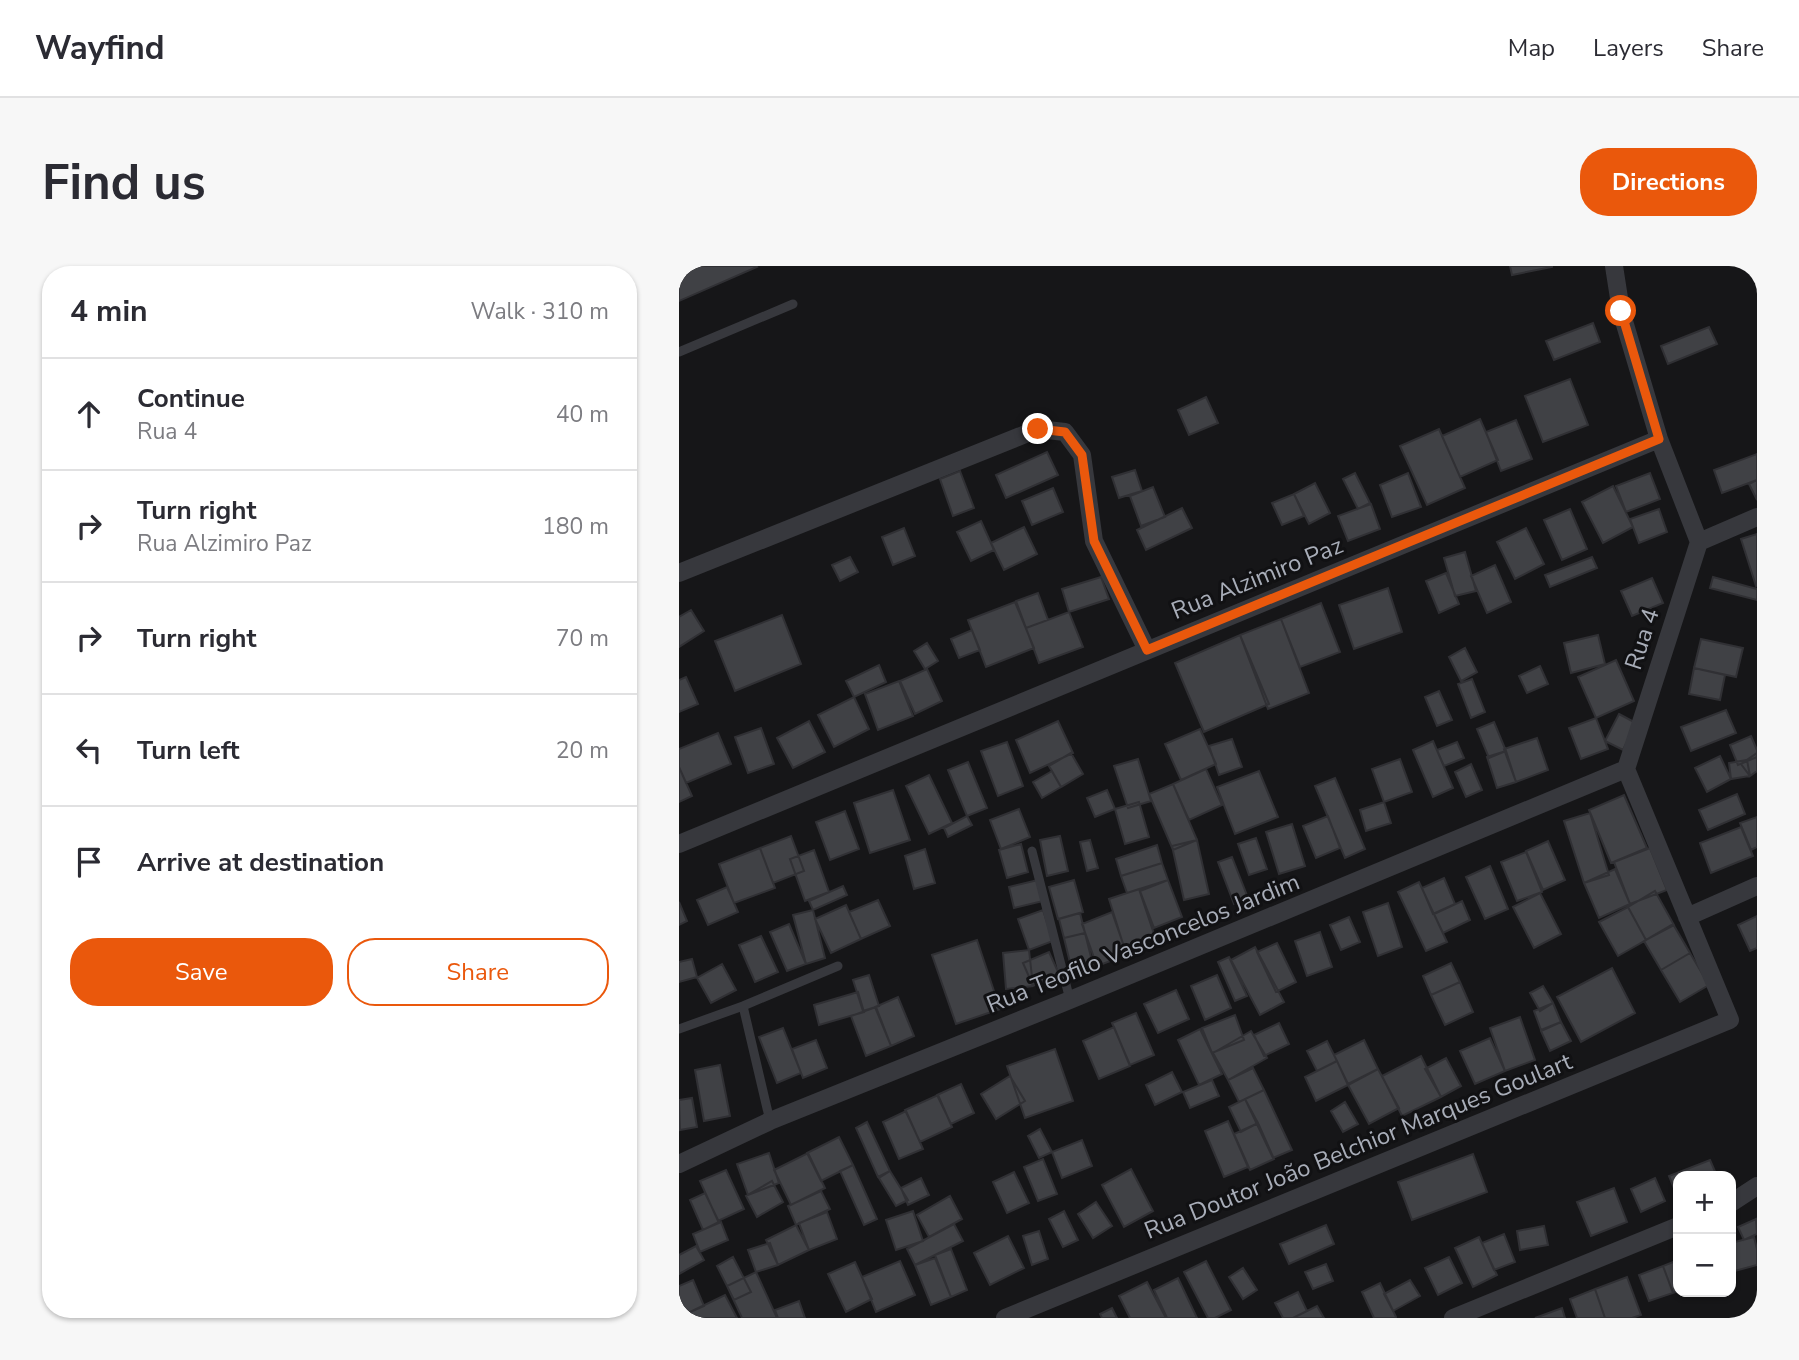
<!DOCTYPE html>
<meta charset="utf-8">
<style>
:root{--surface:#fff;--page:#f7f7f7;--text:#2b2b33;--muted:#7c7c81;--line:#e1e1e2;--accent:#ea580c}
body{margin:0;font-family:"Nunito Sans",sans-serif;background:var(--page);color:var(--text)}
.controls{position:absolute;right:21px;bottom:21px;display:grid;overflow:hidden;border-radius:14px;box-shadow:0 2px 5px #0004}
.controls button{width:63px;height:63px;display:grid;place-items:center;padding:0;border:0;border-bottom:2px solid var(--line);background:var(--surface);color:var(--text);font:35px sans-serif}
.stop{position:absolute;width:21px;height:21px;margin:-16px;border:5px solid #ea580c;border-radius:50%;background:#fff}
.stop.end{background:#ea580c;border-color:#fff;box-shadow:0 2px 7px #0008}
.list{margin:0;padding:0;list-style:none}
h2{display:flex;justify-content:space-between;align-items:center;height:91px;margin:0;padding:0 28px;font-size:30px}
h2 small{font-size:23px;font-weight:400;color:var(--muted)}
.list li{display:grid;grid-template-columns:46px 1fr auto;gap:21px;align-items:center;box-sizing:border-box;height:112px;padding:0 28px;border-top:2px solid var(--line)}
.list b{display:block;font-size:26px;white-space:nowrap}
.list p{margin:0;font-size:23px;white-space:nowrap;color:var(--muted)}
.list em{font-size:23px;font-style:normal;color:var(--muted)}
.actions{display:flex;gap:14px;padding:21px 28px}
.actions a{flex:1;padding:16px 0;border:2px solid var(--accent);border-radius:28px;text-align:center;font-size:24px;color:var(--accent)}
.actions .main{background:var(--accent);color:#fff}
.icon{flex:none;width:38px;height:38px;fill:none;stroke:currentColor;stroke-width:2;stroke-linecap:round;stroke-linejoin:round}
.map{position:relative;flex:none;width:1078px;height:1052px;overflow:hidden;border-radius:28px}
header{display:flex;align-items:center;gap:42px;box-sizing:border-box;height:98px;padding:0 35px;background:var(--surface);border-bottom:2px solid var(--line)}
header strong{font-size:33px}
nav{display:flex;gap:38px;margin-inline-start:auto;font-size:24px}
.intro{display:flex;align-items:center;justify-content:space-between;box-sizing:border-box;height:168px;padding:0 42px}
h1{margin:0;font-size:49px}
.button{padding:18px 32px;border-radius:28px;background:var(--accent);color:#fff;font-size:24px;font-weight:700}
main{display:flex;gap:42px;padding:0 42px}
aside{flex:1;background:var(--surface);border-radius:28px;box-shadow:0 2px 5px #0004}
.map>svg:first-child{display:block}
</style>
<header>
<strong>Wayfind</strong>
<nav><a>Map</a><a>Layers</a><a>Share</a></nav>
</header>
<div class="intro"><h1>Find us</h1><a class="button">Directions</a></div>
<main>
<aside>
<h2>4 min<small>Walk · 310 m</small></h2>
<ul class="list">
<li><svg class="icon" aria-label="ahead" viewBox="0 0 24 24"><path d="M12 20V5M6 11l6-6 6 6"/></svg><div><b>Continue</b><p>Rua 4</p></div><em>40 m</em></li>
<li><svg class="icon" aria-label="right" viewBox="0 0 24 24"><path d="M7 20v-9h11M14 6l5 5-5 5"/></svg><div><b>Turn right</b><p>Rua Alzimiro Paz</p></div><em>180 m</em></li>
<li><svg class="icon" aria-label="right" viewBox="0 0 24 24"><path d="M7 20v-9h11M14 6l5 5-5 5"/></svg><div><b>Turn right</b></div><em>70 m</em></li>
<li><svg class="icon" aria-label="left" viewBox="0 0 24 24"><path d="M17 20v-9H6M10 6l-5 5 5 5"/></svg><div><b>Turn left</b></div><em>20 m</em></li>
<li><svg class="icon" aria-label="arrive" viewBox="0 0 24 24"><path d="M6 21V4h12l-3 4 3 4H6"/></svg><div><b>Arrive at destination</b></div></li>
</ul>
<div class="actions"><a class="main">Save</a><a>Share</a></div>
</aside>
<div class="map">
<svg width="1078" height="1052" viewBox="0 0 1078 1052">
<rect width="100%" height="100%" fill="#161618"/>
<path fill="#404145" stroke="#303034" stroke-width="2" d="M0,0h77l1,1 -78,34z
M831,0h42v1l-40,8z
M914,57l7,19 -46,18 -8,-19z
M1030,61l8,17 -49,20 -7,-18z
M891,113l18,46 -45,17 -18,-46z
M527,131l12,26 -29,12 -11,-25z
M801,153l18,41 -38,17 -18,-41z
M837,154l16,39 -31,12 -15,-39z
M760,163l26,59 -38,17 -27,-59z
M368,186l11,23 -52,23 -10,-23z
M1078,188v26l-35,13 -8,-23z
M456,204l7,21 -23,7 -7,-21z
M281,205l14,37 -21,8 -13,-37z
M676,207l15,30 -12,6 -15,-30z
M729,207l13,34 -29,10 -12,-32z
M971,207l10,26 -34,13 -10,-26z
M1078,214v20l-8,-16z
M636,217l15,30 -21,11 -15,-30z
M934,220l20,41 -30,16 -21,-41z
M474,221l12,30 -24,9 -11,-30z
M374,222l10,24 -31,13 -10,-24z
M615,228l10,22 -22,9 -10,-22z
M692,238l9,25 -32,12 -10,-25z
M503,242l10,20 -46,22 -9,-20z
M891,243l17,40 -25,11 -18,-40z
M980,243l8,23 -28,11 -9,-24z
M302,255l13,29 -23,11 -14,-29z
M345,261l13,27 -33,16 -13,-27z
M225,262l11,28 -22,9 -11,-28z
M847,262l18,36 -29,15 -18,-37z
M1078,268v51l-1,1 -15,-47z
M786,286l11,39 -21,5 -11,-38z
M171,291l8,15 -18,9 -8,-16z
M913,291l5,11 -47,19 -5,-12z
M816,299l16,37 -24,11 -16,-37z
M767,307l13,31 -20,9 -13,-32z
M422,311l8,22 -40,13 -7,-23z
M1034,311l44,12v11l-47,-12z
M973,312l11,25 -31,13 -11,-25z
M709,322l14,44 -48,17 -15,-44z
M359,327l10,27 -22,8 -10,-27z
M336,336l19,46 -48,19 -18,-47z
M642,337l19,49 -40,15 -19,-48z
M12,344l13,21 -25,16v-30z
M390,346l14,35 -44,16 -13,-35z
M103,349l19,49 -66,27 -20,-50z
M602,353l28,74 -41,16 -28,-74z
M293,364l8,20 -21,8 -8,-19z
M561,369l29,69 -65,28 -29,-69z
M919,369l7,29 -34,9 -7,-30z
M1022,373l42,9 -7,29 -42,-9z
M248,377l11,18 -13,8 -11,-18z
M786,382l12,24 -16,9 -12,-24z
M937,394l18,41 -38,17 -18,-41z
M200,399l7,17 -32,15 -8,-16z
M861,400l8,18 -21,9 -8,-17z
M1015,402l31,7 -5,25 -31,-6z
M248,403l15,32 -27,13 -15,-33z
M7,411l12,27 -19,8v-32z
M793,413l13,33 -14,6 -13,-34z
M220,415l14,35 -35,14 -13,-36z
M760,425l13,29 -15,6 -12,-29z
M175,431l15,32 -35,18 -16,-32z
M1047,444l10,23 -45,18 -10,-24z
M940,448l17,9 -13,27 -18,-9z
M917,452l12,31 -27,10 -12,-31z
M130,455l16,31 -32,16 -16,-30z
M379,455l15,32 -43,20 -14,-33z
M815,456l12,29 -17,7 -12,-29z
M82,462l13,36 -26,9 -13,-36z
M521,463l16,35 -35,16 -16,-36z
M39,467l13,31 -45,19 -7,-16v-18z
M1072,470l6,14v7l-19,8 -8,-20z
M858,472l11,32 -32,12 -12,-33z
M553,473l10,28 -23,8 -10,-29z
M754,475l20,47 -20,9 -20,-47z
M328,476l16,44 -25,10 -17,-45z
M778,476l7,16 -20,8 -7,-16z
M827,485l10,31 -19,6 -10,-31z
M392,487l12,21 -22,13 -12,-21z
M1078,487v18l-7,5 -9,-12z
M1041,490l11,23 -24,13 -12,-24z
M459,493l13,42 -23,7 -14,-42z
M721,493l12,33 -28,10 -12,-33z
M1068,494l3,16 -19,3 -2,-16z
M289,496l19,46 -20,8 -19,-46z
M792,498l11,26 -16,7 -11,-25z
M0,501l13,29 -13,6z
M527,503l16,36 -33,15 -16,-36z
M373,505l9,16 -19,11 -9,-16z
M580,505l19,46 -43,17 -18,-47z
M250,509l23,48 -23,11 -23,-48z
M656,512l30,71 -20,9 -30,-72z
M494,518l24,56 -24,10 -24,-56z
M214,524l17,50 -40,13 -16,-50z
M428,524l8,19 -20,8 -8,-19z
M1058,528l8,20 -37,16 -9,-20z
M945,529l23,53 -36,15 -22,-53z
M460,536l10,35 -24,7 -10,-35z
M705,536l7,21 -25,8 -6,-21z
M340,543l11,28 -29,12 -11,-29z
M166,545l14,38 -29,11 -14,-38z
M911,547l19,62 -25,8 -20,-62z
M288,550l5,9 -24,12 -4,-9z
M649,550l12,32 -24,10 -13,-32z
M1078,551v30l-6,3 -11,-27z
M613,558l13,42 -26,8 -13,-42z
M1062,561l12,29 -42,17 -11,-30z
M112,570l13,35 -31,12 -13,-35z
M381,570l8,35 -21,5 -7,-36z
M577,572l11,31 -18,6 -11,-31z
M411,574l8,28 -11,3 -7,-29z
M518,574l12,54 -25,6 -12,-54z
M869,575l17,39 -22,10 -17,-39z
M342,578l7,28 -21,6 -8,-28z
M478,579l5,18 -41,13 -5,-17z
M81,582l15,40 -41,15 -15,-39z
M971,582l17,42 -37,14 -16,-42z
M246,583l10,34 -21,6 -9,-33z
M135,584l15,42 -24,9 -15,-42z
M847,586l16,40 -25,9 -16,-39z
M553,591l16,41 -14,6 -16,-42z
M483,597l6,17 -41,13 -6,-17z
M811,600l18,43 -23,10 -19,-42z
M936,603l15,35 -31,14 -15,-35z
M765,612l11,26 -22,10 -11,-26z
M359,614l5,21 -29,7 -5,-21z
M395,614l9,32 -25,7 -9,-32z
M489,614l14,37 -28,11 -14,-37z
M740,616l28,60 -21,9 -28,-59z
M164,620l4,9 -34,15 -4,-9z
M48,621l11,25 -30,13 -11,-25z
M460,623l16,48 -31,10 -15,-48z
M976,625l19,34 -28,15 -18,-33z
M861,627l21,41 -27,14 -21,-41z
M199,634l12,26 -29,13 -12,-27z
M783,635l8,19 -27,13 -9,-19z
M0,636l8,19 -8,4z
M709,637l14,44 -24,9 -15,-44z
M167,639l15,34 -30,14 -16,-34z
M949,641l18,33 -28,16 -19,-34z
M134,644l12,48 -19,6 -13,-49z
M364,644l10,31 -24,9 -11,-31z
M433,646l15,43 -30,11 -15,-42z
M401,647l5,20 -21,5 -5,-19z
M1078,650v32l-7,3 -12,-26z
M670,651l11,25 -19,8 -11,-25z
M110,658l17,40 -19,7 -17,-39z
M994,658l17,29 -29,17 -17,-29z
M641,666l12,35 -25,9 -12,-35z
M406,667l9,36 -21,6 -9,-37z
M82,670l17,36 -23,10 -16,-37z
M298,674l23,69 -44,15 -24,-69z
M598,677l19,39 -20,10 -19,-40z
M576,681l29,55 -24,13 -29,-55z
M350,684l4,36 -27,3 -3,-36z
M370,686l10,22 -26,12 -10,-23z
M1011,687l19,32 -29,17 -19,-32z
M550,691l18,39 -12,5 -17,-39z
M13,693l5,18 -18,5v-20z
M772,697l9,19 -29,13 -8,-19z
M43,698l14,26 -25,13 -14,-25z
M933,702l23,45 -54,29 -24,-45z
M190,709l10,31 -16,5 -10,-31z
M538,709l14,33 -26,12 -14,-34z
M781,716l13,30 -28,13 -14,-30z
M864,720l10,17 -13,8 -10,-18z
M497,724l13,29 -31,14 -14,-29z
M179,726l6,20 -45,13 -5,-20z
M219,731l16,39 -23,10 -16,-39z
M874,737l8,19 -20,8 -7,-19z
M197,741l15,39 -25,10 -15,-40z
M457,747l18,42 -24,10 -18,-42z
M556,749l9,25 -32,13 -10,-25z
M841,751l15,43 -30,11 -15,-43z
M882,756l10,19 -21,10 -9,-20z
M600,757l10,21 -25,12 -10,-21z
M435,761l16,39 -31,13 -16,-38z
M104,762l18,45 -24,10 -18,-46z
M521,763l22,45 -23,11 -21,-45z
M572,765l16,27 -39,22 -15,-27z
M811,772l15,33 -30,13 -15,-33z
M137,774l11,28 -24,10 -11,-29z
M685,774l14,29 -30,15 -14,-29z
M648,775l10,20 -20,10 -10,-20z
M376,783l18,52 -48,17 -18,-52z
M742,790l20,41 -39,19 -20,-40z
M767,792l15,28 -20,11 -16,-28z
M658,795l11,24 -32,16 -11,-24z
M41,799l10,51 -26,5 -9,-51z
M574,802l11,22 -25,12 -11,-22z
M699,803l21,39 -30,16 -21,-39z
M493,806l10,20 -27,13 -9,-20z
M331,810l15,25 -29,18 -15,-25z
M533,814l7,16 -29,12 -7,-16z
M282,818l13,29 -23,11 -14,-29z
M585,824l28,60 -19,8 -28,-59z
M259,829l14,32 -32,15 -15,-32z
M13,832l5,29 -17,3 -1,-30z
M566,833l13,24 -17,9 -12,-25z
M666,836l13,22 -15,8 -12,-21z
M227,845l17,38 -24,10 -16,-37z
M549,855l20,46 -24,10 -19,-46z
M188,856l23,49 -12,6 -22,-49z
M579,857l16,36 -24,11 -16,-36z
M361,863l12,23 -13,6 -11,-22z
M160,871l14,28 -32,16 -14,-28z
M403,874l10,26 -30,12 -10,-26z
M90,887l10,30 -31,12 -11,-31z
M129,887l17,35 -34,17 -17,-35z
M794,888l14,38 -75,28 -14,-38z
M364,893l14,35 -19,7 -14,-34z
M1031,894l7,16h-39v22l-9,-22z
M174,899l24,54 -13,6 -24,-54z
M452,903l22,42 -29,16 -22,-42z
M47,904l18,39 -26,12 -18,-40z
M211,905l18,29 -12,6 -17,-28z
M335,906l15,31 -22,10 -14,-31z
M242,912l8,17 -21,10 -7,-17z
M976,912l10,23 -24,11 -10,-23z
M93,915l11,21 -26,15 -11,-21z
M935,922l13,34 -36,14 -14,-34z
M142,925l9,18 -34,16 -8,-19z
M26,927l14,29 -16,8 -13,-30z
M271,930l12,23 -33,18 -12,-22z
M417,936l16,24 -19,12 -15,-24z
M234,945l10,30 -27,9 -10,-30z
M385,945l14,29 -15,7 -14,-28z
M148,946l10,27 -28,11 -10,-27z
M1077,953l1,15 -13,6 -6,-13z
M42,956l7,18 -28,12 -7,-18z
M275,958l9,17 -48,24 -8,-16z
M117,959l13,25 -31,15 -12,-25z
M647,959l8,19 -45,20 -9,-20z
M865,960l4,19 -28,5 -3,-19z
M360,965l9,28 -16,6 -9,-29z
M825,968l11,28 -21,8 -12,-27z
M329,970l16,32 -34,17 -16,-32z
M800,971l18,38 -24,12 -18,-39z
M1075,971l3,12v16l-26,7v-29z
M91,977l8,22 -22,7 -8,-22z
M17,980l8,14 -25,14v-19z
M272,983l16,41 -16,7 -16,-42z
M54,991l18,35 -17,8 -17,-34z
M770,991l13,26 -24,12 -13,-27z
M256,992l16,39 -20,8 -16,-40z
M999,994v31l-5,2 -10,-27z
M221,995l15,34 -39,17 -14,-35z
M527,995l25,49 -16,8h-7l-24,-46z
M176,996l17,37 -26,13 -18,-38z
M647,998l7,17 -20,8 -8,-17z
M984,1000l10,27 -24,8 -10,-26z
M564,1002l14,22 -14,9 -14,-22z
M77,1006l21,46h-35l-15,-32z
M948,1011l14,38 -9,3h-27l-10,-29z
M499,1012l19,40h-30l-13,-28z
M14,1014l11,26 -25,11v-31z
M731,1014l10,16 -27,15 -9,-17z
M468,1016l19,36h-36l-11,-22z
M701,1017l16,34 -1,1h-21l-12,-26z
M916,1023l10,29h-28l-7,-19z
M619,1026l9,19 -14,7h-10l-8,-15z
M46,1029l12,23h-44l-3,-6z
M120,1035l6,17h-27l-3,-8z
M638,1040l7,12h-31z
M433,1042l5,10h-15l-2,-4z
M883,1042l3,10h-30z"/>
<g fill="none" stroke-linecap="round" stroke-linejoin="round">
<path stroke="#37383d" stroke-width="9" d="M0,86l114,-48
M353,585l38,149
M64,740l27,115
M0,763l64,-23 95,-40"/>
<path stroke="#37383d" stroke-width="18" d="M1020,276l58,-25
M0,307l359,-144 27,3 17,23 12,86 53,109
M0,578l980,-405
M1008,651l70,-31
M0,898l91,-43 300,-121 556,-231
M1052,937l26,-17
M326,1052l725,-298 -104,-251 73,-227 -40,-103 -38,-128 -7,-45
M774,1052l225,-92"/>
</g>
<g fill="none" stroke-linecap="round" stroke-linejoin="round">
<path stroke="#ea580c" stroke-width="9" d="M359,163l27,3 17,23 12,86 53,109 512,-211 -38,-128"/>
</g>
<g text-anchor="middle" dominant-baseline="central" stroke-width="6" stroke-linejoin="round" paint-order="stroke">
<g font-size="24" fill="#a8adb8" stroke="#111113">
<text transform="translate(578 312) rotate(-22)">Rua Alzimiro Paz</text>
<text transform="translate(963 373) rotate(-72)">Rua 4</text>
<text transform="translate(464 677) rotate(-22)">Rua Teofilo Vasconcelos Jardim</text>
<text transform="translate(679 880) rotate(-22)">Rua Doutor João Belchior Marques Goulart</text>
</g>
</g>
</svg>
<div class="controls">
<button>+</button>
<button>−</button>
</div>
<div class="stop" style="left:942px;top:45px"></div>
<div class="stop end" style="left:359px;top:163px"></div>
</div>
</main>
